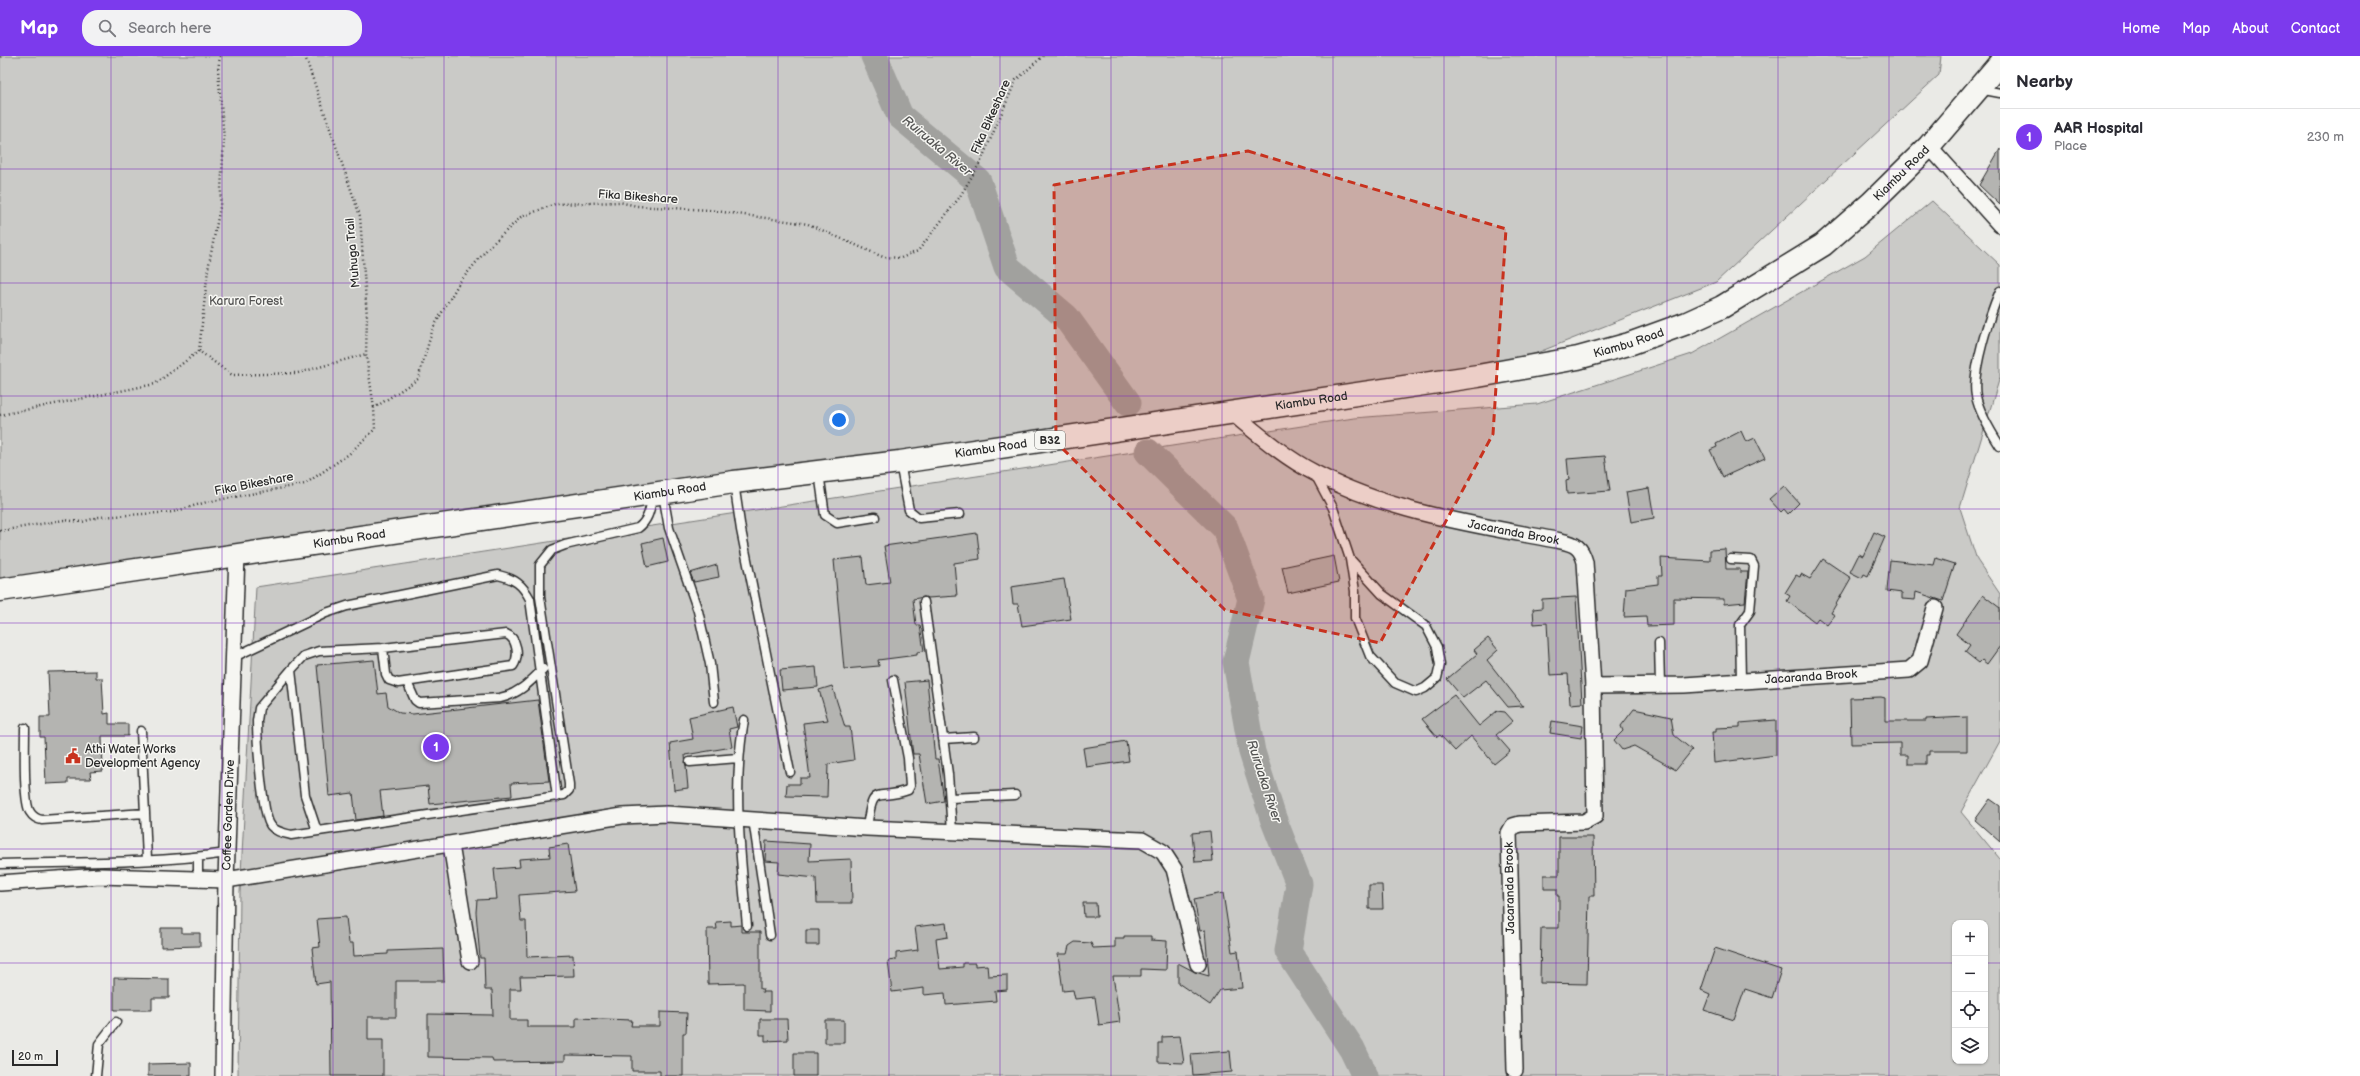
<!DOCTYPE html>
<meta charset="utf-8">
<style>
:root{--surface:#fff;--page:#f2f2f3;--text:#2b2b33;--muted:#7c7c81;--line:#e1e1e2;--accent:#7c3aed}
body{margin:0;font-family:"Balsamiq Sans",sans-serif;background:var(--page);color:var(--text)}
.controls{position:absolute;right:12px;bottom:12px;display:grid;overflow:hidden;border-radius:8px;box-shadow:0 1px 3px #0004}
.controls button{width:36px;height:36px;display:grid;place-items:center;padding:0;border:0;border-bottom:1px solid var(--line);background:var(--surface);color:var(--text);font:20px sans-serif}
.scale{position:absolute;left:12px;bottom:10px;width:46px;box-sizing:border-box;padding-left:4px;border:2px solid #2b2b2b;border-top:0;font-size:11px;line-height:14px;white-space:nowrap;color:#2b2b2b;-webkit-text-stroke:3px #f6f6f2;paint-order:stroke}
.you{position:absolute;left:839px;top:364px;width:14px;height:14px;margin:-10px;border:3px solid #fff;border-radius:50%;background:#1a73e8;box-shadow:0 0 0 6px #1a73e833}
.badge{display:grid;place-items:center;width:26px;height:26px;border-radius:50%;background:var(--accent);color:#fff;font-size:13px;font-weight:700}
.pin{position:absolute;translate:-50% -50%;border:2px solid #fff;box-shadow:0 1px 4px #0006}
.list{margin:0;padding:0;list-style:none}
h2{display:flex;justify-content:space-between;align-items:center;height:52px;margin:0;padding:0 16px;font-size:17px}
h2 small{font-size:13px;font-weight:400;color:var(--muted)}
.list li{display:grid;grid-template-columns:26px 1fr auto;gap:12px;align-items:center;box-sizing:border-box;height:56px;padding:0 16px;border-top:1px solid var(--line)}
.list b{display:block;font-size:15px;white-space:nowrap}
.list p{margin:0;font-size:13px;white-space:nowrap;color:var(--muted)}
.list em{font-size:13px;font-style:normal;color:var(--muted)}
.icon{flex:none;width:22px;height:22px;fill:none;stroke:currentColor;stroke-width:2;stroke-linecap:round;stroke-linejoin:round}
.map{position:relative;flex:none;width:2000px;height:1020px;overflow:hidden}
header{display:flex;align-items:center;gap:24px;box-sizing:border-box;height:56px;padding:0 20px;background:var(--accent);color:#fff}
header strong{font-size:19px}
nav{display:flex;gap:22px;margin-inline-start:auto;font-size:14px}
.search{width:280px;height:36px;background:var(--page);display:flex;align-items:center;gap:10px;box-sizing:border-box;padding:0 14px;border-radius:16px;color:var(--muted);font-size:15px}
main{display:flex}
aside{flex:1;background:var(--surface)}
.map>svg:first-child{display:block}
</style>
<header>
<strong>Map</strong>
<div class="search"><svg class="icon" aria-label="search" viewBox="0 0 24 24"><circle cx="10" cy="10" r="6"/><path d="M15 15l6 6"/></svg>Search here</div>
<nav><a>Home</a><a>Map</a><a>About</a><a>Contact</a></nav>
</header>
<main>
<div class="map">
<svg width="2000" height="1020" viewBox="0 0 2000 1020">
<rect width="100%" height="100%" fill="#eaeae6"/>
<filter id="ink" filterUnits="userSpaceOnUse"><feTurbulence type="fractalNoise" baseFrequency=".025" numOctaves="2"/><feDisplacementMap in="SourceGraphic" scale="8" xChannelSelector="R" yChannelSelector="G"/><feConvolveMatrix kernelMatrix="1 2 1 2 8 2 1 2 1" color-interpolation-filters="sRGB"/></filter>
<g filter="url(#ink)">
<path fill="#cacac7" stroke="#7a7a79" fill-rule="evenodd" d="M0,0h1941l-2,19 -223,207 -230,91 -1486,211z
M1932,145l68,64v112l-40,131 17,52 23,34v147l-39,71 39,47v217h-1762l2,-183 16,-306 1098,-169 183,-14 155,-50 173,-98zM1955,867h30v138h-30z"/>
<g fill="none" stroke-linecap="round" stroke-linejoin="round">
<path stroke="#a1a19e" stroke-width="27" d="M874,0l26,60 78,65 29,86 59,50 62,86
M1148,396l77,76 26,71 -15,63 16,90 21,66 26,66 -11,67 64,98 13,27"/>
</g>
<path fill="#b4b4b1" stroke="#2b2b2b" d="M2000,93v56l-21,-20z
M1741,375l5,11 9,-4 10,20 -42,19 -13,-27 7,-3 -1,-3z
M1605,400l5,35 -43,3 -1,-13 3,-1 -2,-21z
M1784,430l15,17 -11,11 -4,-5 -3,3 -12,-13z
M1649,432l5,30 -23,4 -5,-30z
M1874,476l11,5 -17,39 -4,-2 -2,4 -12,-6 9,-18 4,2z
M977,477l3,26 -26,4 3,33 -29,2 -4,-1 -11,2 3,26h4l4,26 -7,1v3l-39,5 1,6 -35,3 -10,-109 29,-3 3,28 24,-3 -6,-36z
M663,482l5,24 -21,5 -5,-24z
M1725,493l1,20h14v3h8l-3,30 -21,2v-5l-50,-1v27l-27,1 -1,-10 -22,1 2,-29 32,-4v-8h4l-1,-18 49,3v-11z
M1334,500l5,26 -51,11 -6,-26z
M1936,502l19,6 -12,37 -27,-9 -1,8 -13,-1v-6l-15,-2 3,-31 44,5z
M1823,503l28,19 -20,35 4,2 -8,10 -9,-7 -3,4 -28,-21 3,-5 -5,-3 11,-18 4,2 1,-3 9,5z
M717,509l2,12 -25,5 -4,-9z
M1064,523l7,40 -49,7 -4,-22h-5l-2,-17z
M1983,539l17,13v38l-13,18 -5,-4 -3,3 -14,-11 5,-7 -14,-11z
M1576,541l6,106 -12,1 -2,-30 -18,1 -3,-52 -13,1 -1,-15 9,-1v-9z
M1488,582l10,12 -11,10 36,46 -15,1 -22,-27 -23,18 -16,-19 30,-25 -3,-4z
M374,604l4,34 8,-1 2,13 12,7 13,1 125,-14 11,81 -38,2 1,13 -82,8 -2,-18 -48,5 3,25 -27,4 -3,-27 -24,3 -12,-131z
M816,611l2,20 -36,3 -2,-20z
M96,615v7h6l2,36 5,-1v11h19v12h-26l1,35 -13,1 1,7h-23v4l-22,1 -2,-47h-4v-20h10l-2,-45z
M927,624l8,79h3l6,42 -17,3 -8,-50h-6l-1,-7 -7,-65z
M832,630l13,41h5l4,33 -26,4 -1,33 -41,-1 1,-12h13v-6h10l-7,-55 25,-3 -9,-30z
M1454,639l25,31 18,-15 8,1 8,9 -17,14 14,16 -16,13 -23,-28 -16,15 -15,-16 -3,2 -15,-18z
M1881,641l4,1v23h41v-2l41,-2v34h-38v4h-3v9h-18v-9h-8v-12l-49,1 -1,-46z
M733,651l4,20 -8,2 3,18 -47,8 3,33 -14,2 -4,-47 23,-4 -4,-22z
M1634,653l37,8 3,18 18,15 -16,20 -42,-24 -12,4 -8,-10 9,-9 -2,-5z
M1776,664v35l-62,8 -2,-31h4v-4l24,-1v-4z
M1552,665l31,5 -2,12 -31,-5z
M1126,685l3,20 -43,6 -3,-19z
M1990,743l10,7v36l-25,-22z
M1210,775l3,30 -18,1 -3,-29z
M1559,781h34l1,59h-5l-2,88 -47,-1 1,-55h18v-32h-2v-7h-13v-14h15z
M766,785l44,3 -1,17 42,-2 1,44h-35l-1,-25 -38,-4 1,-12 -14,-1z
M568,788l7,47 -56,4 2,26h5l1,36 46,-2 1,21 -54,1 1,12h-11v31h17v7h49v-9l56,2 -1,6h29v-14l27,1 -1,20h-3v43h-23v-5h-28v-15l-67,-1v6l-72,1 -1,-4 -64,-1v-43l65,1 -1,-25h-7l-1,-32h-4l-4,-46 1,-12 20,-1 -3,-30 26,-2 -1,-8 31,-2 -1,-10z
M1369,829h13l1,24h-14z
M1223,837l9,59 6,-1 4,37 -22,2 -10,15 -32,-22v-20l17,9 14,4 -4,-46 -5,1 -6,-32z
M1083,847h13l1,14h-13z
M346,861l3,26h4l1,13 34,-2v-3l55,-2 1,32h-48v36h-28v23h15v36h-52l-1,-94 -14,2 -4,-36 8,-1 -3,-28z
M731,865v5l10,-1v7h19v57h3l-1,3h8v19l-26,-1v-27l-36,1 -1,-55h10l-1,-7z
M946,867l2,14 -12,2 4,30 23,-2v-4h12v3l12,-1 1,11 19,-1v15l-12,1 1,10 -50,4 -1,-12 -21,2v-7l-32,4 -4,-31 8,-1v-7l22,-3 -3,-23z
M161,872h21v5h18v13l-39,1z
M806,874h13v15h-13z
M1124,880h27v4l16,1 -1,29 -25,-1v7h-28l7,46 -21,3 -4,-28 -20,2 -2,-9 -10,1 -5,-37h9l2,-8 6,-4 16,1 2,5 22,-1v-9h9z
M1715,892l66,22 -9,28 -27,-9 -11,31 -30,-10 6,-16 -9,-4z
M114,922l55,1v19h-17v12h-38z
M760,963h27l1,21 -23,1v-6h-5z
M825,964h19v23h-19z
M1180,980l4,27 -26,-1v-19h4v-6z
M1230,995l2,21 -39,3 -2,-21z
M794,997h22v23h-22z
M191,1007v13h-43v-12z"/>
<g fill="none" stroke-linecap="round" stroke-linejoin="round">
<g stroke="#2b2b2b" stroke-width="11">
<path id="lane" d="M1979,33l21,4
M2000,235c-10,23 -29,81 -24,105 3,16 15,36 24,50
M900,407l9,47 10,8 41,-4
M819,417l6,42 12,8 38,-6
M1316,420l17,32 17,51 32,35 44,32 11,21 3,18 -3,13 -12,10 -9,4 -21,-9 -25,-27 -15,-38v-27l-5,-32
M734,427l7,47 49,242
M663,438l6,34 29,83 12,53 4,38
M1731,503l20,1 3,6 -4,45 -10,14 1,56
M924,546l24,172 4,57
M1659,587l1,42
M234,601l92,-44 21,-7 151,-31c17,4 24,9 32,24l27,198
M291,614l-32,38 -2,13c0,17 5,95 14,105 5,6 13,7 20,9l273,-40 5,-5v-6l-29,-187v-32l12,-15 13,-5 73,-17c11,-8 12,-20 15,-33
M407,626l8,18 4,3 81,-5c19,-4 30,-16 43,-29
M744,664c-12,69 -3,137 3,206
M25,672c0,15 -2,74 5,84 3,5 6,7 12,8l103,-7 2,47
M141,675l4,82
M943,683l31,-2
M690,706l48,-4
M950,742l65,-3
M753,763l17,116
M867,772c6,-47 9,-26 41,-38l2,-4 -2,-28 -15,-78
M317,775l-12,-36 -14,-125 13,-14 15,-5 64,-3 123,-14c11,4 14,22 7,32l-115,17 -9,-3 -3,-6 -3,-26
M0,808c75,-2 152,0 227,-11
M198,823v-22
M96,1020l3,-32 17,-22"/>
</g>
<g stroke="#2b2b2b" stroke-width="18">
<g id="street">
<path d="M1929,90l71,79"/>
<path id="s1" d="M1231,356c27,22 53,45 84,61 76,40 162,52 246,68 14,3 20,6 24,21l8,124 91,-1 225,-15 11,-9 15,-53"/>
<path d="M451,789l19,116"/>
<path d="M0,827l100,-7 126,4 396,-64 45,-2 200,14 275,12 21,12 11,17 24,95"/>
<path d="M1515,1014l-6,-237 4,-7 7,-2 64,-2 11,-6 -2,-130"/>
<path id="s2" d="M223,1020l3,-196 11,-326"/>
</g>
</g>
<g stroke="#2b2b2b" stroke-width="25">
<g id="highway">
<path id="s3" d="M0,534l734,-108 166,-20 578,-86 100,-18 51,-14 58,-21 35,-16 101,-62 48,-42 58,-57 71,-83"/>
</g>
</g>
<path stroke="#2b2b2b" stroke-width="2.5" stroke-dasharray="1 3" stroke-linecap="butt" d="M220,0l-2,14 6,69 -4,68 -12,62 -9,82 33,24 66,-2 68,-19
M305,0l55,160 7,101 -1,37 8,54
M0,1l1,-1
M0,359l155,-31 44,-33
M0,475l64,-11 18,2 17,-5 74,-5 34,-10 98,-18 44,-30 26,-25 -1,-21 44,-29 15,-51 26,-45 29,-35 33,-31 34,-13 64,-2 18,4 72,4 99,14 75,33 18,1 17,-7 41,-53 22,-37 35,-81 27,-24"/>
<use href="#lane" stroke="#f6f6f2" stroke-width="8"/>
<use href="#street" stroke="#f6f6f2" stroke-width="15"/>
<use href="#highway" stroke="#f6f6f2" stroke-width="22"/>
</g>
</g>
<path fill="#c8321e" fill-opacity="0.2" stroke="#c8321e" stroke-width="3" stroke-dasharray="8 5" stroke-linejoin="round" d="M1248,95l258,78 -13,205 -113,209 -155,-33 -169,-168 -2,-257z"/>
<path fill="none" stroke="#7b2cbf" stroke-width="1" stroke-opacity="0.55" d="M111,0v1020M222,0v1020M333,0v1020M444,0v1020M556,0v1020M667,0v1020M778,0v1020M889,0v1020M1000,0v1020M1111,0v1020M1222,0v1020M1333,0v1020M1444,0v1020M1556,0v1020M1667,0v1020M1778,0v1020M1889,0v1020M0,113h2000M0,227h2000M0,340h2000M0,453h2000M0,567h2000M0,680h2000M0,793h2000M0,907h1955M1985,907h15"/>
<defs>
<g id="civic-bare" transform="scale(1.2)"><path d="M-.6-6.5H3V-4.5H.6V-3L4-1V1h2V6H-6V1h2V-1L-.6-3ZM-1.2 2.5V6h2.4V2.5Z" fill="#c8321e" stroke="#f6f6f2" stroke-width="2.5" paint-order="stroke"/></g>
</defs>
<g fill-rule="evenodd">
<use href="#civic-bare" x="73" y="700"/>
</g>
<g text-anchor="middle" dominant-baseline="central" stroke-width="3" stroke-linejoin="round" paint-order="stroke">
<rect fill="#f6f6f2" stroke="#686867" stroke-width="1" x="1035" y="375" width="30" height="18" rx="3"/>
<g font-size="11" font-weight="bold" fill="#2b2b2b">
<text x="1050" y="384">B32</text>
</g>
<g font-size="12" fill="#2b2b2b" stroke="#f6f6f2">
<text transform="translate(991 61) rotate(-66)">Fika Bikeshare</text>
<text stroke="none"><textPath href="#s3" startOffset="1973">Kiambu Road</textPath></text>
<text transform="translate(638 141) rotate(4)">Fika Bikeshare</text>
<text transform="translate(353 197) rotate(-95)">Muhuga Trail</text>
<text stroke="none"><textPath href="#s3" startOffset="1648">Kiambu Road</textPath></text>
<text stroke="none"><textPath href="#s3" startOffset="1325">Kiambu Road</textPath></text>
<text stroke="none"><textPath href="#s3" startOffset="1001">Kiambu Road</textPath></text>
<text transform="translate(254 428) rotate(-11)">Fika Bikeshare</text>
<text stroke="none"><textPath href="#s3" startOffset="677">Kiambu Road</textPath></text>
<text stroke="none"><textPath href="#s1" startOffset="312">Jacaranda Brook</textPath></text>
<text stroke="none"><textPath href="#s3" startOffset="353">Kiambu Road</textPath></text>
<text stroke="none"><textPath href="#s1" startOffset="737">Jacaranda Brook</textPath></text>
<text stroke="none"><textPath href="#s2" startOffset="261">Coffee Garden Drive</textPath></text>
<text transform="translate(1510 832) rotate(-91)">Jacaranda Brook</text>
</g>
<g font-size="12" fill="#535352" stroke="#f6f6f2">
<text x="246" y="245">Karura Forest</text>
</g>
<g font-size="12" fill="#2b2b2b" stroke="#f6f6f2" text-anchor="start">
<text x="85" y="693">Athi Water Works<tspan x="85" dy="14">Development Agency</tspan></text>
</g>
<g font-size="13" font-style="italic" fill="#545453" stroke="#f6f6f2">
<text transform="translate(937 90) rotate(40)">Ruiruaka River</text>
<text transform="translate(1264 725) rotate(72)">Ruiruaka River</text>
</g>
</g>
</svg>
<div class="controls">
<button>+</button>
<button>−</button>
<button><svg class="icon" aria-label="locate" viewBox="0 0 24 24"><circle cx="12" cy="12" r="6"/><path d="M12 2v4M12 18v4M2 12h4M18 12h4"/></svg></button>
<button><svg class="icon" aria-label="layers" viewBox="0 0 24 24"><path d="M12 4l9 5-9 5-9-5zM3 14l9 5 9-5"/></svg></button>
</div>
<div class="scale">20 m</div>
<div class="you"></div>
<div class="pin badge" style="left:436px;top:691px">1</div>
</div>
<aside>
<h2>Nearby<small></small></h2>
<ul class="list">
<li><span class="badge">1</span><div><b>AAR Hospital</b><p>Place</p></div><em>230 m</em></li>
</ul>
</aside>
</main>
